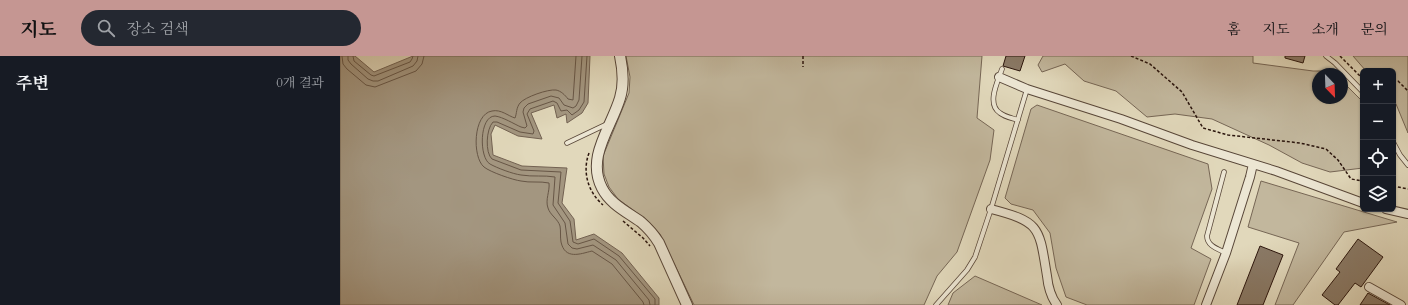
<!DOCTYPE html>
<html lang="ko">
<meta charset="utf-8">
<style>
:root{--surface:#171b24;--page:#242831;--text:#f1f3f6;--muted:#9ea1a6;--line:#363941;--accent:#c59692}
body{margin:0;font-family:Cardo,"Noto Serif KR",serif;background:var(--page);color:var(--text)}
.controls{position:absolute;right:12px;top:12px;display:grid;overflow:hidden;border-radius:6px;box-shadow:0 1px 3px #0004}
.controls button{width:36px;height:36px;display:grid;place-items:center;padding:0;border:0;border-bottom:1px solid var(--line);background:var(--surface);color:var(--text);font:20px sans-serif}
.compass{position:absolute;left:972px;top:12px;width:36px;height:36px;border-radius:50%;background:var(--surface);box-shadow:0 1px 3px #0004;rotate:157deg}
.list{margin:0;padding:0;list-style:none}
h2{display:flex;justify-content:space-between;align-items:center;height:52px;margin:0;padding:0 16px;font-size:17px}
h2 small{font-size:13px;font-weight:400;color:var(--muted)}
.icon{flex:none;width:22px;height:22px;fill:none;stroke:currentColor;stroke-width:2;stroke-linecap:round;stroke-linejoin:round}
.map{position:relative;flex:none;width:1068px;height:249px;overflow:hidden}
header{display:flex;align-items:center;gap:24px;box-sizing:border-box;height:56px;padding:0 20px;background:var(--accent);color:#111}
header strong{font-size:19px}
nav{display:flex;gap:22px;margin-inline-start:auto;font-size:14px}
.search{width:280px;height:36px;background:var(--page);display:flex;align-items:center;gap:10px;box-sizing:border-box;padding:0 14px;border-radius:22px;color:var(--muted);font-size:15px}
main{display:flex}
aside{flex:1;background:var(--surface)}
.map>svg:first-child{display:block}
</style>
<header>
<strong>지도</strong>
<div class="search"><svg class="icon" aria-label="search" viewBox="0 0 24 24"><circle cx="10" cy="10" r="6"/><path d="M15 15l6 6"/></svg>장소 검색</div>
<nav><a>홈</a><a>지도</a><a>소개</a><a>문의</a></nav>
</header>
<main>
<aside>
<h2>주변<small>0개 결과</small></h2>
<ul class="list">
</ul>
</aside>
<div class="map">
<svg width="1068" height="249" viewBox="0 0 1068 249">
<rect width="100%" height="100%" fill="#e1d8bb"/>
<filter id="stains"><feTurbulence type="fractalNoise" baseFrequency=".005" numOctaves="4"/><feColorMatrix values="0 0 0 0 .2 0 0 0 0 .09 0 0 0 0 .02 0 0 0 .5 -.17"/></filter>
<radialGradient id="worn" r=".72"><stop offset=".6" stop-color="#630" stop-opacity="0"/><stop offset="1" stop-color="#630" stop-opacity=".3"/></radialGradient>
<path fill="#c2b79d" stroke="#766655" d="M286,0h356l-5,62 17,12 -4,30 -33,92 -20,24 -13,29h-230l-34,-71 -12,-13 -30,-22 -9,-12 -5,-13 -1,-18 26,-63 1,-16z
M703,0h210v7l60,8h19l3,3h-17v24h24v-17l21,21v66l-33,4 -28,-9 -33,-18 -57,-26 -37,-5 -28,3 -31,-26 -32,-10 -19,-17 -23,8 -4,-7z
M1013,0h55v77l-12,-29 -3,-3v-30h-27z
M697,49l171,59 4,25 -21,59 20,11 -17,46h-107l-21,-8 -10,-29 -6,-35 -17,-23 -22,-6 -6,-6 26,-89z
M921,125l136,41 -53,10 -51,73h-18l24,-62 -51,-16z
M635,220l67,29h-94l5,-12z"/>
<path fill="#a39680" stroke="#736252" d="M0,0h15l19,16 39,-16h177l-2,47 -6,10 -15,10 -1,-9 -9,4 -3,-13 -23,8 11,26 -24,-3 -23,-11 -4,9 2,21 29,11 45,2 -5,35 12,16 2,21 18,-6 28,19 37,45v7h-319z"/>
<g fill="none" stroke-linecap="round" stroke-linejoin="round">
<path stroke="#675646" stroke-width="1" d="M2,0l1,8 4,5 19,16 9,2 41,-16 6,-7 2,-8
M8,0v4l3,4 17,15 5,2h5l35,-15 4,-5 1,-5
M13,0l1,5 17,14 3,1 36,-14 2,-3 1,-3
M236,0l-3,44 -5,-1c-3,-4 -7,-8 -12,-9 -8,-1 -31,7 -36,13 -4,5 -3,10 -5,15 -7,-2 -14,-9 -23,-7 -19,3 -20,46 -8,56 6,5 29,13 37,14 9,2 19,0 28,2 1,8 -4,17 -1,25 2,7 10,11 12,18 1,5 0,11 1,16 4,18 19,12 31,9l20,13 31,38 1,3
M242,0l-3,44 -3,6 -3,2 -9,-3 -5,-7 -8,-2 -23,8 -4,4 -1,4 4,14 -2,2 -4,-1c-7,-3 -18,-10 -26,-11 -16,0 -16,42 -5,48 7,4 23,10 31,11 12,2 23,0 34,2l-2,28 12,18 3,21 4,4 5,1 16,-4 23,15 33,40 1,5
M247,0l-3,46 -5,8 -7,5 -5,-5 -6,1 -4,-8 -4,-2 -23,8 -3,5 7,17 -1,3 -13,-2 -23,-10h-4c-7,7 -8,31 -1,37l29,11 40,2 -3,31 12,18 3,21 5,2 16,-5 25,17 36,43v6"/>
</g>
<path fill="#8a7a67" stroke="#2b150d" d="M666,0h19l-5,15 -17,-5z
M945,0h20l-2,7 -18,-5z
M1018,183l25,18 -22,30 -6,-4 -17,22h-3l-13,-10 18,-23 -4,-3z
M920,190l23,9 -20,50h-26z
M1028,237l20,11 2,1h-30z"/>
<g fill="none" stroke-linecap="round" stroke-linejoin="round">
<g stroke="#584638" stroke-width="5.5">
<path id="service" d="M986,0l9,7 28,29
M662,13c-4,12 -16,35 -2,44 5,4 12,5 18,7
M1053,86l7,13 8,10
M227,87l40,-19
M884,116l-17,64c0,10 11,13 19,17
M596,249l31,-35 8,-13 16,-48 36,-120"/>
</g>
<g stroke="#584638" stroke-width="10">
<path id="minor" d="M659,21l28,12 94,30 71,26 84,26 87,32
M651,153c50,13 48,18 56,67 1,10 4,21 10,29
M1046,153l22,5
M1029,231l32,18
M866,249l20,-52 24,-76 3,-13"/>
</g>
<g stroke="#584638" stroke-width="12">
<path id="tertiary" d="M280,0c3,14 4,29 0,42 -9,30 -34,59 -18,90 8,16 25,24 39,34 7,6 13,13 18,21l28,62"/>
</g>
<path stroke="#2b150d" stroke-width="1.5" stroke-dasharray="3 2" stroke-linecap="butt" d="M463,0v11
M791,0l19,8 32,28 21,36 25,7 72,8 26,6 12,11 13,19 12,2
M1000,0l23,23
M1053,26l5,-1 10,10
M249,97c-7,19 -1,39 14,52
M1053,130l15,3
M283,165l20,17 7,8"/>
<use href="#service" stroke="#ece6d3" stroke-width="4"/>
<use href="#minor" stroke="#ece6d3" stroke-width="8"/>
<use href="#tertiary" stroke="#ece6d3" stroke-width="10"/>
</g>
<rect width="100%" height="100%" filter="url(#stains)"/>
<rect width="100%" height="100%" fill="url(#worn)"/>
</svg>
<div class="controls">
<button>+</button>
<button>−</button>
<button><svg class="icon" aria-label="locate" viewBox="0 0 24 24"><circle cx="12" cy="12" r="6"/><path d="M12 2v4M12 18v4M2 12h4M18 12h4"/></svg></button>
<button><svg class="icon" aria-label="layers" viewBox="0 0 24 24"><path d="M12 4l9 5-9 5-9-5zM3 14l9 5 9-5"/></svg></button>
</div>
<svg class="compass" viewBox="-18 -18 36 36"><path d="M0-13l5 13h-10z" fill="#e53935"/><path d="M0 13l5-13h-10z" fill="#9ea1a6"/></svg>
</div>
</main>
